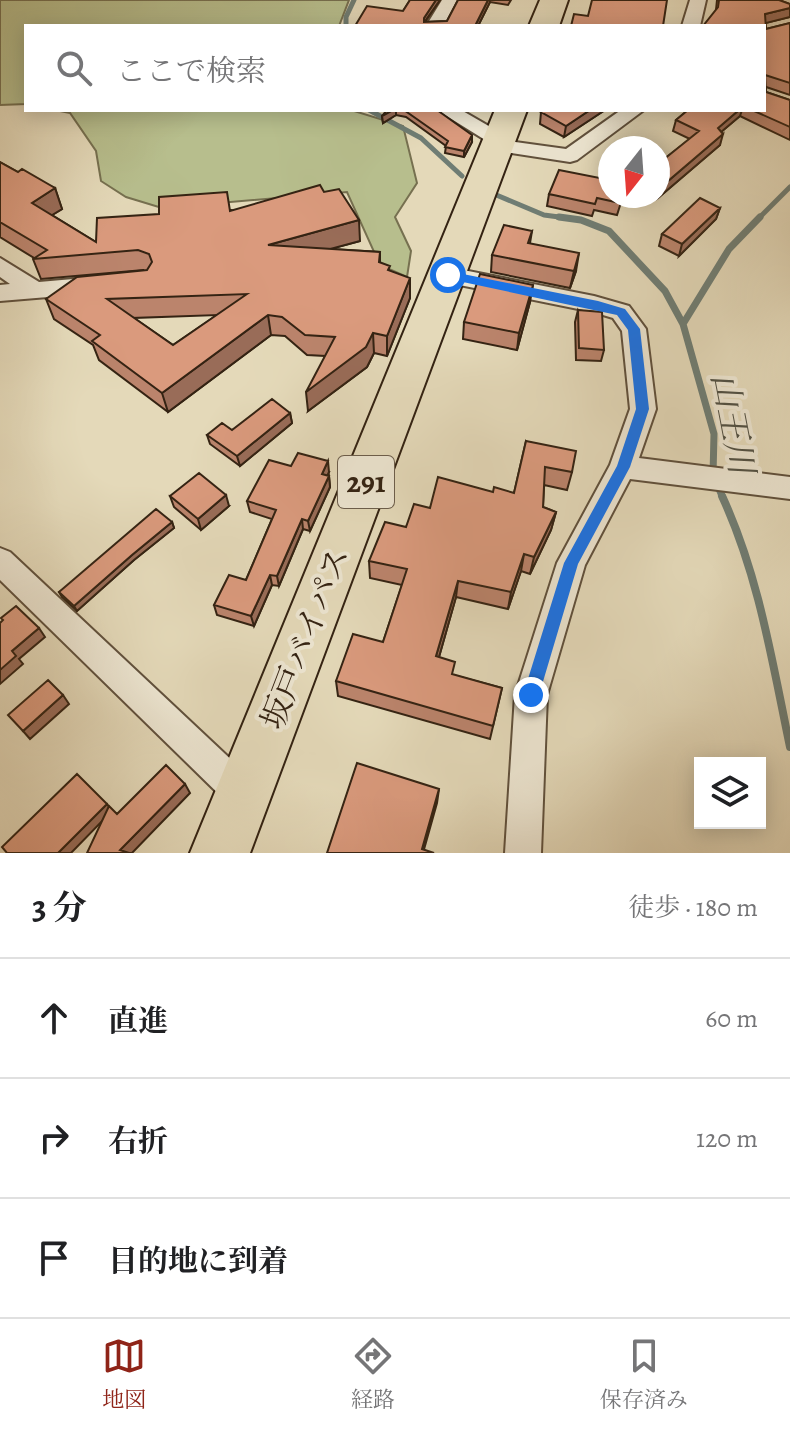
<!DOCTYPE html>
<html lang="ja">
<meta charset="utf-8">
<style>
:root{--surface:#fff;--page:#f2f2f2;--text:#202124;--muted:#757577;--line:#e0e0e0;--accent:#8f2418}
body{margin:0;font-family:Alegreya,"Noto Serif JP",serif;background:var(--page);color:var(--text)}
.controls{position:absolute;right:24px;bottom:24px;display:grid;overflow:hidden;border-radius:0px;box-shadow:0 4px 20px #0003}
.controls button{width:72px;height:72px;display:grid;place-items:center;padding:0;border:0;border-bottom:2px solid var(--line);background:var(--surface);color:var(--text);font:40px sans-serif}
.compass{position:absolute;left:598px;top:136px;width:72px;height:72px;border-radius:50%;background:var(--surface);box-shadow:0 4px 20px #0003;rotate:197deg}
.stop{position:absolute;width:24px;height:24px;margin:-18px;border:6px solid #1a73e8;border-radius:50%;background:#fff}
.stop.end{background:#1a73e8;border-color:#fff;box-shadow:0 2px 8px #0008}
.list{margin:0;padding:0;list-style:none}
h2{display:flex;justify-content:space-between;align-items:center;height:104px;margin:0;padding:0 32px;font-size:34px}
h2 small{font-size:26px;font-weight:400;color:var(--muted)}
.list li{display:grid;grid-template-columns:52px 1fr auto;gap:24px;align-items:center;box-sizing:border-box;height:120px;padding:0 32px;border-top:2px solid var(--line)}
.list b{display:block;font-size:30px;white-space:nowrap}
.list em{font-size:26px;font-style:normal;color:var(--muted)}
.icon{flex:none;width:44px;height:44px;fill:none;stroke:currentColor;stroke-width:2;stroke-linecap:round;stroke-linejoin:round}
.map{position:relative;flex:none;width:790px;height:853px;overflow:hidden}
.search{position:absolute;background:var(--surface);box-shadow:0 4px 20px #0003;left:24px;right:24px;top:24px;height:88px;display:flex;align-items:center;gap:20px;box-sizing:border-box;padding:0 28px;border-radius:0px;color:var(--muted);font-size:30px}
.sheet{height:464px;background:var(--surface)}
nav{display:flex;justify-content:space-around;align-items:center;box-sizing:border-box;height:112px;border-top:2px solid var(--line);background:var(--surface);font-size:22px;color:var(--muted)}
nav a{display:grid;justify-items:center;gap:4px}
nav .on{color:var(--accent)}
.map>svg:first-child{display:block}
</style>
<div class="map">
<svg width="790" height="853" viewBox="0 0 790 853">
<rect width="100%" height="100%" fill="#e4d9b9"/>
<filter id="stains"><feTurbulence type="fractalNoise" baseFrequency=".0025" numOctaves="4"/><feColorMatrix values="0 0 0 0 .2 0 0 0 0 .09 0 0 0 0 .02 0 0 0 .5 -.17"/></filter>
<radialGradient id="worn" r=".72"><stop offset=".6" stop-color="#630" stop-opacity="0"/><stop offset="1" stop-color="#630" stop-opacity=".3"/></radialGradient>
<path fill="#b7be8d" stroke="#767050" stroke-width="2" d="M0,0h349l-10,26h-313v78l-26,1z
M55,110h296l52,16 14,57 -22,34 16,34 -4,26 -27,-12 -33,-73 -185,16 -36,-11 -25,-16 -5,-30 -26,-38z"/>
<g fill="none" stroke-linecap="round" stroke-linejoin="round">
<path stroke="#6f7d74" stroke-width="5" d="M346,26v-9l8,-17
M369,110l52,28 41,38
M494,194l50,21 30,4
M758,219l32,-32"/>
<path stroke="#6f7d74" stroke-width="7" d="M559,217l22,3 28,11 56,60 18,33 31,110 -1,41 10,23
M683,324l46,-75 31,-32"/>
<path stroke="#6f7d74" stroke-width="8" d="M722,496c37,80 50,165 68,251"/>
<g stroke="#60503c" stroke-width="4">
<path id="street" d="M442,0h16l-14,26h-18z
M690,0h16l-6,26h-18z
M437,110h24l45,26 2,5 58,8 55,-39h23l-67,50 -7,2 -79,-12 -1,-7z
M0,258l39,24 57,-5 8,2 3,6 -3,6 -8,2 -96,8v-16l10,-1 -10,-7z
M448,267l146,29 35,10 17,23 10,80 -17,49 151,19v22l-160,-20 -45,86 -38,130 -6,158h-36l10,-158 42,-132 53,-98 20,-56 -8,-78 -9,-13 -20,-6 -153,-31 -3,-6 3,-6z
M0,548l10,4 245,230 5,12 -5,12 -12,5 -12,-5 -231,-226z"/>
</g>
<g stroke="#342313" stroke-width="4">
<path id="highway" d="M540,0h28l-9,26h-30z
M495,110h32l-277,743h-60z"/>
</g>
<use href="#street" fill="#ede6d2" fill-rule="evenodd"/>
<use href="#highway" fill="#e4d9b9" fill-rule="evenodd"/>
</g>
<path fill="#bb846c" stroke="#342313" stroke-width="2" fill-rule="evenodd" d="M410,0h30l-15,22 22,-1 11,-21h53l-3,5 -18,-3 -12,24h-123l48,-15z
M717,0h62l11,4v13l-25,6 1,6 24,-6v72l-24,-8v5l24,8v40l-50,-24 -19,16 -1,13 -62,53 -4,-2h4v-32l32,-25 -17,-8 3,-11 12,-10h76v-84l-48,-16z
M387,110h50l35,32 -8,15 -19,-4 1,-7 -40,-29 -10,-2 -13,8 -1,-7z
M545,110h60l-41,27 -24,-13 1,-12z
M0,162l18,10 37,16 7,21 -10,6 44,27 135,-32 129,31 -30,8 50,3v11l10,8 20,27 -23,58 -13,-3 -7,14 -59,44 17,-55 -18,-1 -22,-19 -14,-1 -103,77 -69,-52 -6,-15 -39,-26 -8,-20 98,-29 -103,9 -8,-20 1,-1 -34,-21zM217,315l-44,30 -39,-27z
M549,194l61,2h13l-6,19 -23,-5 -2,6 -45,-10z
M720,208l-4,11 -37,37 -20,-10 3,-12z
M532,231l-2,12 46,28 -6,17 -79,-16 1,-17z
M530,302l-13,48 -54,-11 1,-17z
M578,310l26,40 -3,11 -25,-1 -1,-38z
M290,413l2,10 -52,43 -30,-22 -3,-9 25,-5z
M526,441l46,31 -5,18 -23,-5 -1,22 13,5 -5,18 -21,44 -9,-3 -13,38 -52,-12 -17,60 14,18 49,13 -12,51 -152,-43 -2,-15 47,-39 19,-57 -32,-7 -1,-17 37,-34 24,-19 63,-16 21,1z
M291,466l38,6 -2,3 2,1 1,11 -20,44 -7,-2 -24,57 -7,-1 -18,41 -37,-11 -3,-10 32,-25 26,-61 -22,-7 -3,-11z
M170,496l59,10 -28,24 -27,-23z
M172,522l2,6 -40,32 -57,51 -15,-14 -3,-5z"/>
<path fill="#996c58" stroke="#342313" stroke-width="2" d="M436,0h4l-17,24 1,-6z
M488,0h2v2l-12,24h-3z
M790,8v9l-28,7 3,-10z
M393,110h3v5l-13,8 -1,-7z
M590,110h15l-41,27 2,-11z
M739,110h3l-2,6 -26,22 4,-10z
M723,134l-3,11 -62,53 3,-11z
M472,135v7l-8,15v-6z
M55,188l7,21 -23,14 -7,-20z
M720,208l-4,11 -37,37 3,-12z
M359,220l1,21 -89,24 -3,-20z
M579,253l-3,18 -6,17 4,-17z
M410,278v20l-23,58v-20z
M533,285l-3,17 -13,48 2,-17z
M268,315l3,20 -103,77 -6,-19z
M373,333l1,20 -7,14 -59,44 -2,-19z
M290,413l2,10 -52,43 -3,-10z
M328,461l1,11 -6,13 -1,-11z
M329,476l1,11 -20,44 -2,-10z
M226,495l3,11 -28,24 -3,-11z
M556,512l-5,18 -21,44 4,-17z
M302,519l1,10 -24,57 -2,-10z
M172,522l2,6 -40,32 -57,51 -3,-5 58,-51z
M524,554l-3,17 -13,38 3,-17z
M270,575l2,10 -18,41 -3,-10z
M458,581l-2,16 -21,74 1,-15z
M39,628l6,9 -26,22 4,5 -23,20v-14l12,-19z
M63,695l6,9 -39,35 -7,-8z
M185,784l5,9 -58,60h-9l-3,-3z
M439,789l-2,14 -14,50 -1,-4z
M107,804l5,7 -41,42h-13z"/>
<path fill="#da9a7d" stroke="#342313" stroke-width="2" fill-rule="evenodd" d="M410,0h26l-12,18v4l23,-1 11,-21h30l-13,26h-120l12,-20 36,5z
M592,0h75l-4,26h-92l3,-12 14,2z
M719,0h60l11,4v4l-25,6 1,15 24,-6v60l-25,-8 1,17 24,8v27l-38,-17h12v-84h-61l15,-19z
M404,110h33l35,25 -8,16 -19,-4 3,-6z
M545,110h45l-24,16 -25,-14z
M688,110h51l-21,18 5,6 -62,53 -3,-1v-22l41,-33 -23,-11z
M0,162l18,10 4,-3 33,19 -23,15 64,39 1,-24 62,-4v-17l68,-5 3,19 90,-26 4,7 15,-3 20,31 -91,25 112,7 -1,10 11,4 -2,4 22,8 -23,58 -14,-3 -7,14 -60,45 29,-55 -30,-2 -23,-18 -14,-2 -106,78 -70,-52 8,-6 -54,-36 31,-22 70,-7 5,-8 -3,-8 -11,-4 -105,9 14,-9 -47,-28zM247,294l-74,51 -66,-46z
M559,170l51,10v16h12l-2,7 -23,-5 -2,6 -46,-10z
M700,198l20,10 -38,36 -20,-10z
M504,225l28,6 -4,12 51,10 -5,18 -82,-16z
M480,274l53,11 -14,48 -55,-11z
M578,310l24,2 2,38 -25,-2z
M272,399l18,14 -53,43 -30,-21 15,-12 10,7z
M526,441l50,10 -4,21 -27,-5 -2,40 13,5 -22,45 -10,-3 -13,38 -53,-11 -22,75 19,6 -3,12 50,14 -9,38 -157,-45 17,-47 30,8 24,-73 -38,-8 16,-39 21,5 8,-23 16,4 8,-31 55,15 1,-5 20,6z
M298,453l30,8 -6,13 7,2 -21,45 -6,-2 -25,57 -7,-1 -19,41 -37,-11 15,-30 17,5 30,-70 -29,-9 22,-41 22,6z
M199,473l27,22 -28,24 -28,-23z
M156,509l16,13 -40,33 -58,51 -15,-14z
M16,606l23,22 -27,23 4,5 -16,14v-47l3,-3 -2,-2z
M48,680l15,15 -40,36 -15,-16z
M357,763l82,26 -17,60 12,4h-107z
M166,765l19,19 -65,66 9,3h-42l22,-47 8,8z
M77,774l30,30 -49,49h-51l-5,-6z"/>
<path fill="#1a73e8" d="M448,271l150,30 27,8 15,20 9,80 -19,58 -52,97 -39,131 -8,7 -8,-7 41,-132 53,-97 19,-57 -8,-79 -11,-15 -173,-37 -2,-3z"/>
<g text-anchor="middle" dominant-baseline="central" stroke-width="8" stroke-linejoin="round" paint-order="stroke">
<rect fill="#ede6d2" stroke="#6c5e4c" stroke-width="2" x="338" y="456" width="56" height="52" rx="6"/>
<g font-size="30" font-weight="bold" fill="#342313">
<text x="366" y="482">291</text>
</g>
<g font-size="32" fill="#342313" stroke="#ede6d2">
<text transform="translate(305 638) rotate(-69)">坂戸バイパス</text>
</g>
<g font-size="34" font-style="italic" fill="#515043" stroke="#ede6d2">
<text transform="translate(733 423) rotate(79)">山王川</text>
</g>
</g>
<rect width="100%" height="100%" filter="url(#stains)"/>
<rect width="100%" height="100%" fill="url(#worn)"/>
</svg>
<div class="controls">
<button><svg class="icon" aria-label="layers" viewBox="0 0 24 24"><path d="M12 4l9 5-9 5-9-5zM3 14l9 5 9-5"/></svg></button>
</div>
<svg class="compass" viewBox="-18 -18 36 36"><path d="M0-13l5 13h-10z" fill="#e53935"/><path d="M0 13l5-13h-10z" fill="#757577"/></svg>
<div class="stop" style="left:448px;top:275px"></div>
<div class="stop end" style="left:531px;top:695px"></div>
<div class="search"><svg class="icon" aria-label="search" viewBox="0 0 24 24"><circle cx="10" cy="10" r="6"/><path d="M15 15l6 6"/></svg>ここで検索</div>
</div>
<section class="sheet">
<h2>3 分<small>徒歩 · 180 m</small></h2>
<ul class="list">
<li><svg class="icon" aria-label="ahead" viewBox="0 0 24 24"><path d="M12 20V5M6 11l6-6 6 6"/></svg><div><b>直進</b></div><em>60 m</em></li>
<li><svg class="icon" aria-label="right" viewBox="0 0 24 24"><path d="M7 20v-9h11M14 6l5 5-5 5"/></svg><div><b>右折</b></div><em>120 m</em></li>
<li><svg class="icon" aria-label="arrive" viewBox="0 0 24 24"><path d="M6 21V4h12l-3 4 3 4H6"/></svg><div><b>目的地に到着</b></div></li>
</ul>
</section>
<nav>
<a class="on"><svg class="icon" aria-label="map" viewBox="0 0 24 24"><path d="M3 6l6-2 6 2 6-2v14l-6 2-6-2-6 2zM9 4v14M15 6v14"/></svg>地図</a>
<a><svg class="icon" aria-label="directions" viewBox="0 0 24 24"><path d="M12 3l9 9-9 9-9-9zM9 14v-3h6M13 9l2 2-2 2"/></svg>経路</a>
<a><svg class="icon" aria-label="saved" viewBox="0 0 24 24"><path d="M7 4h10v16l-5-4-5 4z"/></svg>保存済み</a>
</nav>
